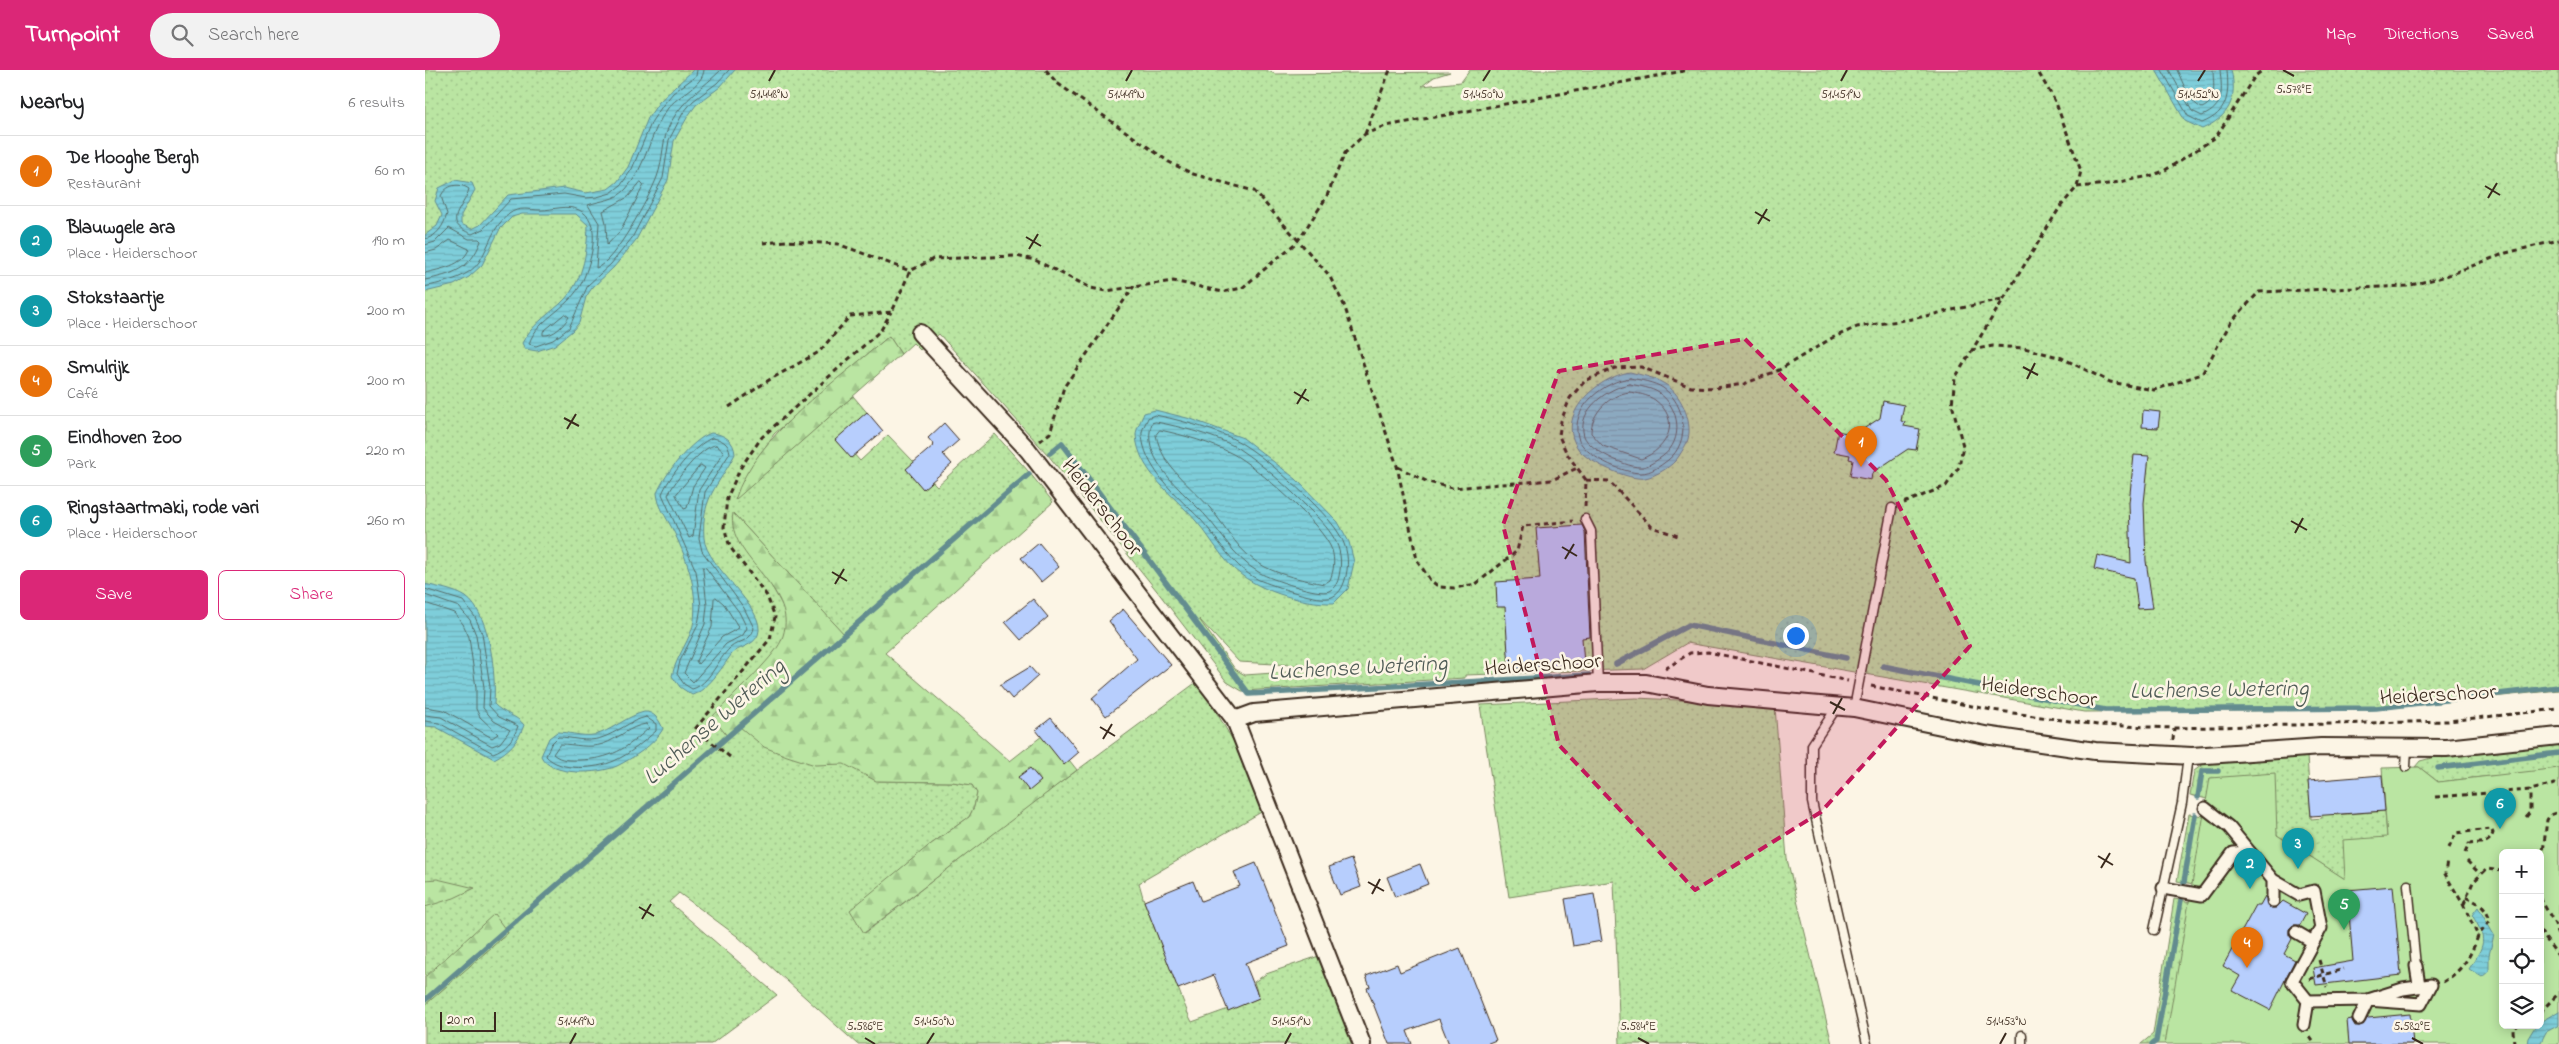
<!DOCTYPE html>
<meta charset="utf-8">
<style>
:root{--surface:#fff;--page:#f2f2f2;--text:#202124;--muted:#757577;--line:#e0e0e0;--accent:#db2777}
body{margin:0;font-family:"Indie Flower",sans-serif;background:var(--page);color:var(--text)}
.controls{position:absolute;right:15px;bottom:15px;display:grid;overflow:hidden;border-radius:8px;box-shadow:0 2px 12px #0003}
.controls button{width:45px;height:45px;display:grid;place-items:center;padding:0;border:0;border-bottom:1px solid var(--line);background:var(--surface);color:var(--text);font:25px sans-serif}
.scale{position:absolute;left:15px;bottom:12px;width:56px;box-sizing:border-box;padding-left:5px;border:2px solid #3b2a1e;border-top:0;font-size:14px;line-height:18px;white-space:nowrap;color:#3b2a1e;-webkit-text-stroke:4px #fcf5e5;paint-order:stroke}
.you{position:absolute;left:1370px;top:565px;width:18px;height:18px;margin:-12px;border:4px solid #fff;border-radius:50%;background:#1a73e8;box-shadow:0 0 0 8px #1a73e833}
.badge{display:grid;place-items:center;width:32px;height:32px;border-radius:50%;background:var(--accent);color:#fff;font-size:16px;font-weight:700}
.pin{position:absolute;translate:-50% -41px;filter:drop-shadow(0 1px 2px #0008)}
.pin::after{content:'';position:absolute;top:26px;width:18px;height:15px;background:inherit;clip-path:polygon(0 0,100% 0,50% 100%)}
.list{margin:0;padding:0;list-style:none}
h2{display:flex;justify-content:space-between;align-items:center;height:65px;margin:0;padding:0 20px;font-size:21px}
h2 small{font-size:16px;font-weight:400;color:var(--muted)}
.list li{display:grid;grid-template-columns:32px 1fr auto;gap:15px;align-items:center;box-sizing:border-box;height:70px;padding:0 20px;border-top:1px solid var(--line)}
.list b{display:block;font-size:19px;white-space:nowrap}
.list p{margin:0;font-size:16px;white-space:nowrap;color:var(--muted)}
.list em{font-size:16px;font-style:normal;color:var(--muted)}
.actions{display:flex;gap:10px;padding:15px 20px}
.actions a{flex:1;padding:11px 0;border:1px solid var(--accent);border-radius:8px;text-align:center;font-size:18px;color:var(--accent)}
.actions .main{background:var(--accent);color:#fff}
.icon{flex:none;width:28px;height:28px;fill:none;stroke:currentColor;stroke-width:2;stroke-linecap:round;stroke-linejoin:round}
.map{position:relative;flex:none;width:2134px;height:974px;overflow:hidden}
header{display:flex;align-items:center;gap:30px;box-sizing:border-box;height:70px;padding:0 25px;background:var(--accent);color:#fff}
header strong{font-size:24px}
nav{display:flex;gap:28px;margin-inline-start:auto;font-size:18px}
.search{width:350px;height:45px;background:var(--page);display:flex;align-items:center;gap:12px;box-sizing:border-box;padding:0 18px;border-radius:28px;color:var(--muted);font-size:19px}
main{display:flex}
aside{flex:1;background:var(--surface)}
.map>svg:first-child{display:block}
</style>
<header>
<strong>Turnpoint</strong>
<div class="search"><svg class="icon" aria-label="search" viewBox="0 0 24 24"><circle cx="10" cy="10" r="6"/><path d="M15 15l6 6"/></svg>Search here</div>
<nav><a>Map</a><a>Directions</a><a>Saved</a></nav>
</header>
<main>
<aside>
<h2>Nearby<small>6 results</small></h2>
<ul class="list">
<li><span class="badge" style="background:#e8710a">1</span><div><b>De Hooghe Bergh</b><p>Restaurant</p></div><em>60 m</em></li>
<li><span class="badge" style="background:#0f9aa8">2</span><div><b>Blauwgele ara</b><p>Place · Heiderschoor</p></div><em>190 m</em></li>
<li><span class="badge" style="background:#0f9aa8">3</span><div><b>Stokstaartje</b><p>Place · Heiderschoor</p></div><em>200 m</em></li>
<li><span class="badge" style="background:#e8710a">4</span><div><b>Smulrijk</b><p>Café</p></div><em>200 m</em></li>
<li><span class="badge" style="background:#2e9e5b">5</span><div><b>Eindhoven Zoo</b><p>Park</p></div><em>220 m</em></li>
<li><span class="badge" style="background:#0f9aa8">6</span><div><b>Ringstaartmaki, rode vari</b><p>Place · Heiderschoor</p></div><em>260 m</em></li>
</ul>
<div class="actions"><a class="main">Save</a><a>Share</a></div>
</aside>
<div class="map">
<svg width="2134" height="974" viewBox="0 0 2134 974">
<defs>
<pattern id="grass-dots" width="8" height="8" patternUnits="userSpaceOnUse" patternTransform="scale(1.25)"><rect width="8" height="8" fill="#bae5a2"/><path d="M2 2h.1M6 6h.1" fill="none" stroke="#a1c58b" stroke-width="1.8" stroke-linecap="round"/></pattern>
<pattern id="forest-firs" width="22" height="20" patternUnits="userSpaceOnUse" patternTransform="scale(1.25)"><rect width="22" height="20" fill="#bae5a2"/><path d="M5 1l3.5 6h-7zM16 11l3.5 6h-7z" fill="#a1c58b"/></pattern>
<pattern id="water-rules" width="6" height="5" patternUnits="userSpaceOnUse" patternTransform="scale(1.25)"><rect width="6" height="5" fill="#7eceda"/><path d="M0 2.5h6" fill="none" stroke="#6eb1bb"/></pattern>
</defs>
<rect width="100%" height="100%" fill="#fcf5e5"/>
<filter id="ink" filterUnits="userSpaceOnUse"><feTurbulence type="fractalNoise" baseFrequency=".02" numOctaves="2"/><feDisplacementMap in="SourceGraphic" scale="10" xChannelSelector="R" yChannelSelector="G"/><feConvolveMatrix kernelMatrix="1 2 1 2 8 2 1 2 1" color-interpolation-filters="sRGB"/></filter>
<g filter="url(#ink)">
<path fill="url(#grass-dots)" stroke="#7a8860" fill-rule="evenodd" d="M0,0h841l9,4 175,-2 -16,5 -12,9 39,-4 9,-12h1089v620l-188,20 -287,2 -397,-69 -44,26 -178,6v3l-223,13 -15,-9 -70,-91 -109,-136 -109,-121 -19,16 -7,-7 -12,11 -12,-18 -115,98 -27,40 -7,20 113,-98 17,20 -27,26 17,19 28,-26 49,51 58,-52 34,38 -184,164 -111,-122 6,30 29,37 109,200 74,1 20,3 5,8 -3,14 -5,10 -42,30 -62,86 161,-125 172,-127 37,63 28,67 -124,72 5,18 45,115 3,6 67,-24 -5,-16 12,-8 53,-18 34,88h-496l-120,-108 -58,-43 -10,9 108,93 -66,49h-286zM774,549l40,43 106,6 -100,7 -10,-6z
M1211,628l103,5 36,4 12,152 45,185h-212l-6,-163 -105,16 -29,-192z
M2134,674v38l-68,-6 -53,6 -19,-15h-4l5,-6 15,-4z
M1882,686l4,63 11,-1 -1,-12 15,9 49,-4 2,27 -41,42 -69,-45 -66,-57 -4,21 -17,-4 4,-24 11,-8z
M1764,744l15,2 -11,68 -16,-3z
M1749,829l17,3 -25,142h-25l12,-10z"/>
<path fill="url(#forest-firs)" stroke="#7a8860" d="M464,266l12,18 -166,146c20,-66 103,-119 154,-164z
M604,402l24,30 -168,151 125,108 37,-29 30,38 -213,163 -14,-23 77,-63 42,-30 5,-10 3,-14 -5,-8 -20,-3 -76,-1 -32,-17 -29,1 -28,-9 -23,-9 -24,-20 -12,10 -16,-20c15,-16 62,-59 69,-76 23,-52 -56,-82 -48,-128l112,122z
M12,809l38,9 -21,10 -29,9v-27z
M69,844l14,19 -83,72v-28z"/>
<path fill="#bae5a2" stroke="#7a8860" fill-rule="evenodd" d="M1994,697l19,15 121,-14v276h-394l45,-266 65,-5 2,62 68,44 -2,-39 44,-3 -5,-69zM2078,783h37v172h-37z"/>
<path fill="url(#water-rules)" stroke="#638c8f" d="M268,0h42l-15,17 -24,18 -8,11 -14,25 -6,39 -32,60 -22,27 -22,21 -6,9 -7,26 -7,8 -17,14 -18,6 -12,-2 -3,-6c10,-18 23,-26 38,-39 23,-21 27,-50 28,-79l-12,-11h-54l-10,3 -12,12 -18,36 -13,12 -15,8 -29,7v-57l12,-9 5,-11 -7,-14 4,-13 16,-8 17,3 3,7 -14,25v9l11,5 8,-4 28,-30 56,-7 22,5 22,-4 9,-7 11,-15 20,-49 11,-16z
M1731,0h75c7,29 -2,47 -29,59l-17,-8z
M1205,302c11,3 23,5 33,11 17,8 30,38 25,56 -1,5 -6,12 -9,17 -6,10 -23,20 -34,22 -15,3 -57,-16 -66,-28 -26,-35 19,-73 51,-78z
M730,340l36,9 52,19 53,41 42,43 11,20 5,20 -6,27 -14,14c-32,1 -80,-13 -103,-37 -13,-13 -22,-31 -35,-45 -21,-25 -58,-49 -60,-86 0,-7 6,-16 8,-22z
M286,363c14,1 23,8 24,21 -17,33 -34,43 -31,84 2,29 64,71 54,97 -5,12 -20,11 -27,20 -10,14 -23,35 -39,40l-12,-8 -8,-11c4,-20 20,-38 22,-56 4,-32 -8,-64 -22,-92 -6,-11 -14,-22 -15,-35 8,-19 34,-53 54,-60z
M0,514c12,3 30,6 41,13 25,18 30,79 28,107 9,10 23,11 30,21 -6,17 -15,26 -30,34l-58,-32 -11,-1z
M219,642c10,-1 16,9 19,17 -9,16 -30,29 -46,37 -18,8 -67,11 -76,-10l8,-18 8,-6c15,0 29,7 44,1 15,-6 27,-17 43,-21z
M2053,837l16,28 -5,20v16l-7,6 -13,-8c16,-25 19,-28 3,-54z
M2134,941v14l-13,7 -6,12h-13l1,-6 8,-13h4v-3z"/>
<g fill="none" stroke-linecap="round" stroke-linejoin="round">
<path stroke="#566c69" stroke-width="1" d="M279,0c-1,16 -27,26 -36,38 -19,25 -21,58 -42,81 -11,12 -25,11 -38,16l11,18 -3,45c18,-5 54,-72 61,-91 7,-18 4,-37 14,-55 14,-25 31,-33 50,-52
M1737,0l26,46 14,7c27,-11 27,-28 25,-53
M1744,0l23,41 10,5c23,-9 20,-26 18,-46
M1752,0c6,12 12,33 25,38 16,-7 11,-24 11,-38
M216,112l3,3 -24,46 -13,14 -1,-22 -3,-12 25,-14z
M0,169c12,-2 19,-14 22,-25l-6,-18c5,-11 18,-14 28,-7 -5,20 -29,33 3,45l11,-5 28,-30 53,-5 22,4 11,-1 14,-4 10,-8 11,-16 20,-48 11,-16 10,-12 23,-17 1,-6
M0,175l10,-3 14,-14 20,11h10l2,2c-11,29 -28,33 -56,39
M0,183l11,-3 14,-10 19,9c-6,17 -29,20 -44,24
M0,217c18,-5 42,-8 54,-25 11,-17 13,-35 30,-48 10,-8 21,-4 32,-4 12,0 26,-6 38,0 23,10 13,47 6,65 -11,33 -48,42 -56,69l7,2 17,-6 16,-12 19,-43 23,-21 21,-26 31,-60 6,-38 14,-27 10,-12 24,-18 12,-13
M140,244l4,3c-6,9 -15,19 -26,18v-3z
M1205,308c10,2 24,4 33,10 23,16 28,54 5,72 -8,6 -17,13 -27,13 -18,0 -58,-17 -63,-36 -8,-30 27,-56 52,-59z
M1205,314c9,2 22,4 29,9 21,15 25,47 4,63 -6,4 -12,9 -20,11 -14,2 -54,-17 -59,-31 -8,-26 25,-49 46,-52z
M1204,322c8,1 19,3 26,8 27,20 13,49 -14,59l-38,-13 -12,-13c0,-20 18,-38 38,-41z
M730,345c22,4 68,17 86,28 27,17 51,39 73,61 21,22 39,40 32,72 -2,8 -5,17 -14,21 -12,6 -60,-12 -73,-17 -31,-15 -43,-48 -68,-70 -20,-19 -47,-45 -49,-75 -1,-5 4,-12 6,-17z
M731,352c22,4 64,15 83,27 25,17 48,37 69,59 21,21 38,37 31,68 -1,6 -4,12 -10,15 -9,5 -59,-12 -69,-18 -29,-16 -41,-47 -65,-68 -20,-20 -55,-51 -43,-82z
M735,360c24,5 51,13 73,24 24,13 90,71 99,96 3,10 2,20 -2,30l-6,4c-20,-4 -41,-8 -59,-17 -26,-13 -37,-38 -55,-59 -21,-24 -47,-40 -54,-73z
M287,368c9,1 17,5 18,15l-25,39 -6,46 3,13 42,57 10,20c-3,14 -15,12 -24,20 -12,11 -21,37 -38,41l-8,-5 -7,-10 3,-13 18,-36 3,-19 -5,-35 -34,-77c6,-16 33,-50 50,-56z
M291,375l8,7 -25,38 -6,46 -4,2 -21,-43c6,-13 34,-50 48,-50z
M276,395l4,3 -12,18 -6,22 -3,1 -8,-14z
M278,497l3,1 33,44 8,16 -4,7 -17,9 -33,38 -9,-9 21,-49 2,-18z
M0,519l38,12 12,16 7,16 8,54 -1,19 10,11 19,9c-4,13 -13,23 -25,27l-54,-30 -14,-2
M0,525l34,12 11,13 6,15 8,52 -1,21 11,13 16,9 -10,13 -8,3 -51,-29 -16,-2
M291,527l8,7 15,24 -17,9 -24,27 -2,-3 16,-34 2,-28z
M0,533l29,10 9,11 6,13 7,51v21l4,8 18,17 -6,4 -48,-28 -19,-3
M221,647l10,7v7c-13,11 -26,23 -42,30 -18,8 -54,11 -68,-5l5,-12 7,-7c15,0 27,6 43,1 16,-5 28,-17 45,-21z
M221,654l3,4c-23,21 -38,31 -70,32 -9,0 -18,1 -26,-6l7,-10c15,0 28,5 43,0 15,-5 27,-18 43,-20z"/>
<path stroke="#638c8f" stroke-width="5.5" d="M625,383l12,-10 187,251 340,-19
M1191,594l73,-39 157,33
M1458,596l222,44 271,-2 183,-21
M2013,698l121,-15
M1773,727l4,-26h16
M1759,812l11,-67
M0,930l604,-526
M1727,974l4,-3 25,-141"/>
</g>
<path fill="#b7cefd" stroke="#3b2a1e" d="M1458,331l21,4 -3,16 4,1 -1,4 16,3 -4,21 -8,-1 -36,24 -1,7 -21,-4 3,-16 -4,-1 1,-4 -16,-3 4,-21 16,4 26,-17z
M1718,340l17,2 -2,16 -16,-1z
M442,342l16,19 -32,27 -16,-18z
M519,353l15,17 -16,14 9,10 -29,25 -17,-20 28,-24 -6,-7z
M1709,385l15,1 -5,47 2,58 7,47 -15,1 -4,-31 -40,-9 3,-14 34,8 -2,-60z
M1157,455l3,7 5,105 -8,1 2,26 -75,5 -4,-62h-8l-1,-25 44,-3 -4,-51z
M614,473l20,24 -18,15 -20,-24z
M608,529l15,18 -27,23 -16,-18z
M698,539l48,56 -65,51 -14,-18 45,-39 -28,-38z
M605,597l8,9 -26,23 -12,-14z
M626,648l28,34 -15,13 -28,-35z
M605,698l11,13 -12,10 -11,-14z
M1957,705l3,36 -74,5 -3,-35z
M926,789l10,28 -21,8 -11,-28z
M831,793l33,83 -44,17 14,35 -31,13 -14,-36 -36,14 -34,-88 49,-20 8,20 39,-15 -6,-14z
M995,794l8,20 -33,13 -8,-20z
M1968,816l8,89 -85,10 -3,-17 40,-7 -6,-71z
M1169,824l8,47 -29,5 -8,-47z
M1840,826l5,12h6l7,-7 23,13 -6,11h-7l-4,4v6l3,4 -8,15 11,6 -25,50 -38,-20 8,-14 -17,-10 33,-61h4z
M1035,878l36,92 -10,4h-37l-10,-25 -32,12 5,13h-23l-22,-56 3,-1 -4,-11 31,-12 3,8z
M1985,944l3,30h-64l-2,-24 5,-1 3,7h5l8,-8z"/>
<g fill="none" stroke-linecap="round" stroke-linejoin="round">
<g stroke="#3b2a1e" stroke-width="11">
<path id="service" d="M1160,449l6,12 7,152
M1412,637l-25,38v57l55,242
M1429,638l38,-200
M1981,697l1,-19
M1983,815l8,81
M1729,860l28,-127 6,-47
M1597,974v-9"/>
</g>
<g stroke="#3b2a1e" stroke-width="15">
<path id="pedestrian" d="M1780,738l24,19 44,53v21
M1848,810l26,15 15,-4 7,37 -8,14
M1738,818l39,7 31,-42 17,-1
M1871,862l17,10 -21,39 16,20 -4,24
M1991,896l3,19
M1883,931l60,-1 53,4 10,-19 -28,4 -35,11 -9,19"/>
</g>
<g stroke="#3b2a1e" stroke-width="20">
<path id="minor" d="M495,263l108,117 207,270 127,324
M810,650l19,-7 344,-30h48l62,12 146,13 131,27 110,16 97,5 129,-9 125,1 113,-12"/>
</g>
<path stroke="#3b2a1e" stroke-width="3" stroke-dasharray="5 4" stroke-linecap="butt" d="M621,0l11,13 112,79 24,12 61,17 75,84 15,30 53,161 20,94 13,20 9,7 15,1 22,-4 41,-33 6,-25 50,-5
M940,64l25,-64
M1652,117l31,-3 42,-8 14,-5 52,-34 39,-61 8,-6
M338,173l23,-2 52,3 72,27
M1546,280l22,-4 31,2 38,10 48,24 44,8 48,-16 29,-52 28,-30 148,-6 36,-9 63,-24 53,-13
M304,337l40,-27 50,-28 31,-36 42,-4 18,-41 23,-12 83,-3 19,4 56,28 15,3 67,-10 50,11 19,-4 55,-46 29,-44 19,-45 20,-19 21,-8 303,-56
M615,371l10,-8 14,-46 70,-101
M973,397l30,15 24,6 100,-8 25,-12
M1161,410l23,1 43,46 29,10
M1479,433l42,-17 13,-19 4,-21 -11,-42 3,-26 105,-171 17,-20 4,-16 -25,-68 -19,-33
M1160,437l1,-27 -19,-26 -8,-18 2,-15 9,-23 15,-17 30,-13 26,-1 50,20 25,1 28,-4 35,-14 53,-32 25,-11 55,-8 90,-20
M1240,599l25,-16 18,-1 140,29
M1446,616l121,24 106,15 76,3 274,-7 111,-12
M1748,670l1,-12
M305,687l-35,-28 75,-90 5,-22 -8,-21 -37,-49 -6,-20 3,-29 14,-31 21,-30 119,-107 10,-18
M2010,727l95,-7 25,-6 4,2
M2101,747l4,-5v-22
M2024,778l7,-15 35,-4 2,4c-4,13 -14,9 -24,11l-4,9
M2042,791l13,13
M2115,806l7,-56 3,-5 9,-3
M2041,827c13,6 20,10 24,24l-12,15
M2115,828l15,26 4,17
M2039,834l9,-22 14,-13 16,2
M2115,861l19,26
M2134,886v-10
M1894,890l8,27
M1884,909l35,-10
M2018,912c19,-11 28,-26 35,-46l-15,-32 -18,-30 2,-14
M2115,942l19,-19
M1885,967l5,7
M2089,974l-1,-14 5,-5"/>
<use href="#service" stroke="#fcf5e5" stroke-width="8"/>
<use href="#pedestrian" stroke="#fcf5e5" stroke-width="11"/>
<use href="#minor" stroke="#fcf5e5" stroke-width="16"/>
</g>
</g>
<path fill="#c2185b" fill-opacity="0.2" stroke="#c2185b" stroke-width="4" stroke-dasharray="10 6" stroke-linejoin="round" d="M1320,269l141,141 84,166 -149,166 -126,78 -136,-145 -56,-220 56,-154z"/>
<path fill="none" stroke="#3b2a1e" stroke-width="2" d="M1858,0l11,6M344,11l6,-11M701,11l6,-11M1058,11l7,-11M1416,11l6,-11M1773,11l7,-11M2060,116l15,9M2063,128l9,-15M1330,142l15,9M1333,154l9,-15M601,167l15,9M604,179l9,-15M1598,297l15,8M1602,309l8,-16M869,322l15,9M872,334l9,-15M139,348l15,8M142,359l9,-15M1866,451l16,9M1870,463l8,-15M1137,477l15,9M1140,489l9,-15M407,502l15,9M410,514l9,-15M1405,632l15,8M1408,644l9,-16M675,657l15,9M678,669l9,-15M1673,786l15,9M1676,798l9,-15M943,812l16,9M947,824l8,-15M214,837l15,9M217,849l9,-15M440,968l10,6M1213,968l11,6M1987,968l11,6M145,974l6,-11M502,974l7,-11M860,974l6,-11M1575,974l6,-11"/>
<g text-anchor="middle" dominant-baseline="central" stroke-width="5" stroke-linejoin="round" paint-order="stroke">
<g font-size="22" fill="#3b2a1e" stroke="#fcf5e5">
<text transform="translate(676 438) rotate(52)">Heiderschoor</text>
<text transform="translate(1118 596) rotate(-4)">Heiderschoor</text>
<text transform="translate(1614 623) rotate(8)">Heiderschoor</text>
<text transform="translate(2013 626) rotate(-3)">Heiderschoor</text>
</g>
<g font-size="24" font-style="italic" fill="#4f5b56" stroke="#fcf5e5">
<text transform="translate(933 599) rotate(-3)">Luchense Wetering</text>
<text transform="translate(1794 621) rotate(-1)">Luchense Wetering</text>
<text transform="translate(290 653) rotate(-41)">Luchense Wetering</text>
</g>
</g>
<g font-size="12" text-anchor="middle" fill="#3b2a1e" stroke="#fcf5e5" stroke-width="5" stroke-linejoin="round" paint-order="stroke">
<text x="1869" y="23">5.578°E</text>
<text x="344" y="28">51.448°N</text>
<text x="701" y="28">51.449°N</text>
<text x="1058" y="28">51.450°N</text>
<text x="1416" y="28">51.451°N</text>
<text x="1773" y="28">51.452°N</text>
<text x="151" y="955">51.449°N</text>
<text x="509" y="955">51.450°N</text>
<text x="866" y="955">51.451°N</text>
<text x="1581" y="955">51.453°N</text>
<text x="440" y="960">5.586°E</text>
<text x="1213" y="960">5.584°E</text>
<text x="1987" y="960">5.582°E</text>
</g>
</svg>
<div class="controls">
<button>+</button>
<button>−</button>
<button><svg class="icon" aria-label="locate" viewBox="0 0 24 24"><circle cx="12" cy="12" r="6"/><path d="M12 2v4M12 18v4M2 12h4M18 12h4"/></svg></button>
<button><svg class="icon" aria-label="layers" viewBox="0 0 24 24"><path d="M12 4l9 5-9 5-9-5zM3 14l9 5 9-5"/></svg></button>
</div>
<div class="scale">20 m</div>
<div class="you"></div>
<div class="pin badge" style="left:1436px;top:397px;background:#e8710a">1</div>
<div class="pin badge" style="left:1825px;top:819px;background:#0f9aa8">2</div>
<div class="pin badge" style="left:1873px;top:799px;background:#0f9aa8">3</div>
<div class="pin badge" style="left:1822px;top:898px;background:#e8710a">4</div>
<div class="pin badge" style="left:1919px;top:860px;background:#2e9e5b">5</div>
<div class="pin badge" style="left:2075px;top:759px;background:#0f9aa8">6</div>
</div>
</main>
